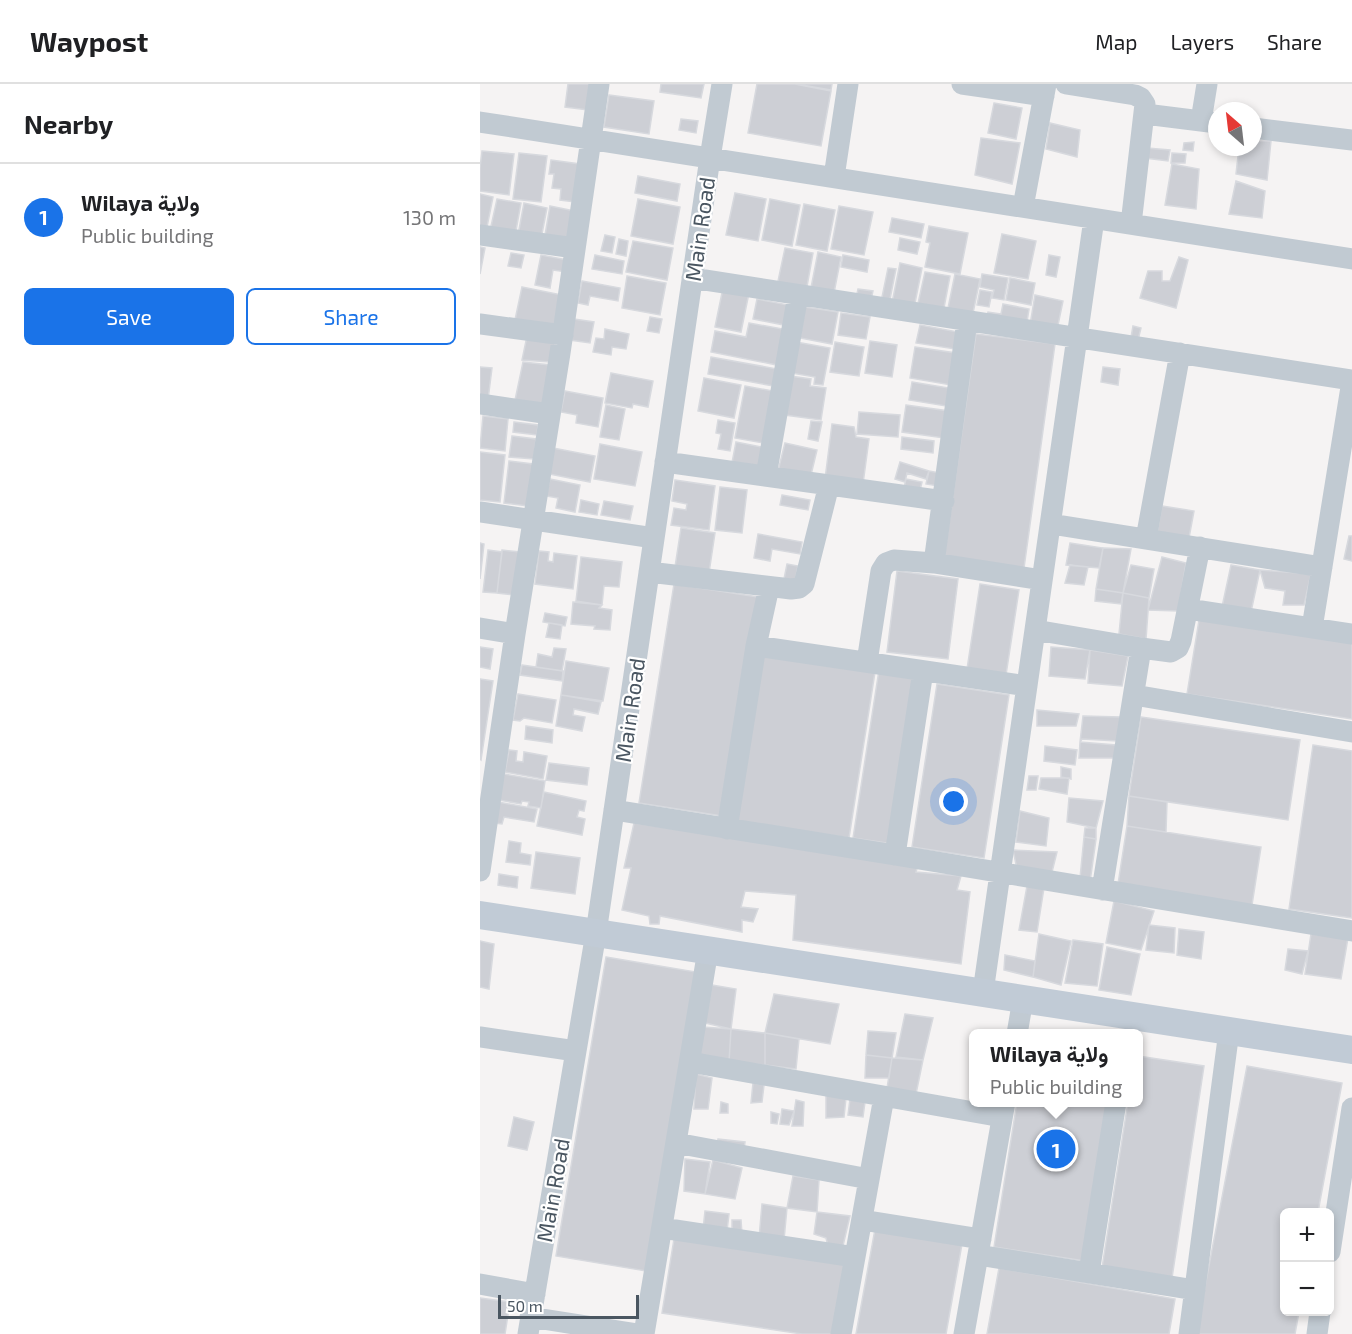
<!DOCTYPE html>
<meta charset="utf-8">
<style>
:root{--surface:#fff;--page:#f6f6f6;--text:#202124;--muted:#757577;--line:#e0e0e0;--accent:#1a73e8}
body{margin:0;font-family:"Exo 2",Vazirmatn,sans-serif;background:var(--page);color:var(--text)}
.controls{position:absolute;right:18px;bottom:18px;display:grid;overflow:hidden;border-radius:9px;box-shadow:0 3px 9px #0003}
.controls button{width:54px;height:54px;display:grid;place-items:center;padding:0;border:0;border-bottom:2px solid var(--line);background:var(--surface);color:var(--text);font:30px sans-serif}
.compass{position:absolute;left:728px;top:18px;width:54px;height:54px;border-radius:50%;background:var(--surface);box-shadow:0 3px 9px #0003;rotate:332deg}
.scale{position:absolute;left:18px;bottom:15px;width:141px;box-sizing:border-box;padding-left:6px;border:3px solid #4a5661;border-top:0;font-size:16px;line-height:21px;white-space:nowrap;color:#4a5661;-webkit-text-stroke:4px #fff;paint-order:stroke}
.you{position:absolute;left:474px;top:718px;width:21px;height:21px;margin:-15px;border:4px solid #fff;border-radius:50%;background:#1a73e8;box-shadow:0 0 0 9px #1a73e833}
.badge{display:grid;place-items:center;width:39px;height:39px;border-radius:50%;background:var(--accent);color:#fff;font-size:20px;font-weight:700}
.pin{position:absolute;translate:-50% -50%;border:3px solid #fff;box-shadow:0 2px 6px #0006}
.popup{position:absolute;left:489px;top:945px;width:174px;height:78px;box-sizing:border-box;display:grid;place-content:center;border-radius:9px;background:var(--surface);filter:drop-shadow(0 2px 4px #0005);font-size:20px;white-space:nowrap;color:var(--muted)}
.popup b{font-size:22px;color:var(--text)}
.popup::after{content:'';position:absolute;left:50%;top:100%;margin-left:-12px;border:12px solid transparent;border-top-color:var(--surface)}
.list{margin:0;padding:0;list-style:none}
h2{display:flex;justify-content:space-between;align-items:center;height:78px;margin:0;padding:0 24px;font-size:26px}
h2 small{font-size:20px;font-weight:400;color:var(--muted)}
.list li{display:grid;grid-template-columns:39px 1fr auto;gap:18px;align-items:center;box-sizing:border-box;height:108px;padding:0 24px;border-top:2px solid var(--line)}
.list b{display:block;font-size:22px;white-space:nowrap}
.list p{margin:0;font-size:20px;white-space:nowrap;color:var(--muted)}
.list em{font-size:20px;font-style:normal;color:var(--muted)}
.actions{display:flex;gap:12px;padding:18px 24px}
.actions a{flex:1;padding:14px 0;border:2px solid var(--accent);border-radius:9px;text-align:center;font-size:21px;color:var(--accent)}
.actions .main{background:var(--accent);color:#fff}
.map{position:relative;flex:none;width:872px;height:1250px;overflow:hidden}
header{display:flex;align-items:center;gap:36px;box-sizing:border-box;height:84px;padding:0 30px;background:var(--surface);border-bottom:2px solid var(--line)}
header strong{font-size:28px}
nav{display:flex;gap:33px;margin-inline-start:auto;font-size:21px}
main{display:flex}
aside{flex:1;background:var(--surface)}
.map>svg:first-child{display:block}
</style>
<header>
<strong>Waypost</strong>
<nav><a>Map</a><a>Layers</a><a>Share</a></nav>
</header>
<main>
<aside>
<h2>Nearby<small></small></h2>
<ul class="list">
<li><span class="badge">1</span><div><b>Wilaya ولاية</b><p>Public building</p></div><em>130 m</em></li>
</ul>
<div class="actions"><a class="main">Save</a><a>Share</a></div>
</aside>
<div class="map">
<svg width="872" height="1250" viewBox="0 0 872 1250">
<rect width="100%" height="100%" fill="#f5f3f3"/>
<path fill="#cdcfd5" stroke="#d7d9de" stroke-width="1.5" d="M88,0h23l-3,26 -23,-3z
M181,0h43l-3,14 -41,-6z
M277,0h38l36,7 -10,55 -73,-13z
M316,0h36l-1,6z
M129,11l45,6 -5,33 -45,-7z
M514,19l28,5 -6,31 -28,-6z
M201,35l17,2 -2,12 -17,-3z
M570,39l30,7 -3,27 -31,-8z
M501,54l39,5 -8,41 -37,-9z
M773,57h18l-4,39 -31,-6 3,-27h14z
M714,58l-1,9 -10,-1 1,-7z
M667,64l23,2 -2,11 -23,-3z
M2,67l32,3 -5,41 -29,-4v-23z
M39,69l28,3 -6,46 -28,-3z
M692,69l14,1 -1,9h-14z
M71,76l29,4 -5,38 -15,-2 1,-11 -9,-1 2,-14h-5z
M692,80l27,5 -3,40 -31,-4z
M158,92l42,8 -3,17 -42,-8z
M756,97l29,10 -3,27 -33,-4z
M255,109l31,6 -8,42 -32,-6z
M0,110l13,3 -7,35 -6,-1z
M17,115l24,4 -6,33 -25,-5z
M158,115l42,8 -7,37 -42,-8z
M290,115l30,6 -8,41 -30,-6z
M44,119l23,5 -6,31 -23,-4z
M324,120l31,6 -8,41 -31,-6z
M70,122l25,5 -7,35 -24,-5z
M359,122l34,6 -9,43 -33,-6z
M412,134l32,6 -3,14 -32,-6z
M449,142l39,7 -8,41 -35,-7 5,-24 -4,-1z
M522,150l34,7 -8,38 -34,-6z
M125,151l10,2 -3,16 -11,-2z
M420,154l20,4 -3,12 -19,-4z
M139,155l9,2 -2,15 -10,-2z
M153,157l40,7 -6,32 -41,-8z
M0,163l5,1 -5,26z
M305,164l28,5 -7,39 -29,-6z
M338,168l23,5 -8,41 -23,-5z
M31,169l13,2 -3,13 -13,-2z
M61,171l27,5 -2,12 -13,-2 -3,18 -15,-3z
M115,171l29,6 -2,13 -30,-5z
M363,171l26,5 -2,12 -26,-5z
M569,171l11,2 -4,20 -10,-2z
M699,173l9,3 -12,48 -36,-10 8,-27h14v10h8z
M420,179l22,5 -8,40 -22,-5z
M408,184l8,1 -7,35 -8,-2z
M445,188l25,4 -7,37 -26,-5z
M475,190l25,5 -8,39 -25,-5z
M502,190l26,4 -4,22 -12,-2 2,-8 -14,-3z
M147,192l39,7 -6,32 -38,-7z
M530,194l25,5 -4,22 -25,-5z
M102,197l38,7 -2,13 -28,-5 -2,9 -10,-2z
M42,203l40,8 -6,32 -41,-7z
M243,204l26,5 -8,39 -26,-5z
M378,205l15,2 -2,9 -15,-2z
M500,206l12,2 -3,15 -12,-2z
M555,211l28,6 -6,29 -27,-5z
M277,215l31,6 -4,20 -31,-6z
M523,220l26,5 -3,19 -40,-8 2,-8 13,2z
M325,223l33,5 -6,32 -32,-6z
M361,229l29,4 -4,22 -28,-4z
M170,233l12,2 -3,14 -12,-2z
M94,235l20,3 -4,21 -20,-3z
M269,239l34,6 -6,36 -66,-13 4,-21 31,6z
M440,241l38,7 -3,17 -39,-6z
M653,242l8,2 -4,16 -7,-1z
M125,245l24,5 -3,15 -14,-2 -1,8 -18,-3 3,-14 8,1z
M496,250l79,10 -31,224 -80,-10z
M47,252l29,4 -5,22 -29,-2z
M390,257l27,4 -5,32 -27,-4z
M316,258l34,6 -7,37 -9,-1 1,-7 -24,-4z
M355,258l29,5 -5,29 -29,-4z
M435,263l41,6 -5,32 -41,-7z
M231,273l66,12 -4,17 -65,-12z
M43,278l27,3 -8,45 -28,-5z
M0,283l12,1 -4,32 -8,-1z
M623,283l17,2 -2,16 -17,-3z
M131,289l42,8 -5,26 -15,-3 -1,4 -27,-5z
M310,292l21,3 -1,7 16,2 -5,32 -36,-5z
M224,294l37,7 -7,33 -36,-7z
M432,298l37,6 -3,18 -37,-6z
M265,302l28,5 -10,52 -28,-5z
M85,307l38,7 -5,29 -22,-4 1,-8 -16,-3z
M126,321l19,4 -6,31 -19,-3z
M426,321l43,6 -5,27 -42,-6z
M379,328l41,3 -2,22 -41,-3z
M3,332l25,3 -3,32 -25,-3z
M238,336l17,3 -5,28 -12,-2 3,-15 -5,-1z
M331,337l11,1 -4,19 -10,-2z
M34,338l24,3 -1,10 -24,-3z
M352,340l22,3 2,10 13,2 -6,45 -38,-5z
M32,352l24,3 -2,20 -25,-2z
M422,353l32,4 -1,12 -32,-4z
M256,358l30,6 -5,26 -30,-6z
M305,359l32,7 -7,29 -32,-8z
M120,360l42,8 -7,34 -41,-7z
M73,364l42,8 -5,26 -41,-8z
M0,368l25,3 -5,47 -20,-2z
M29,377l24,3 -5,42 -24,-3z
M420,378l29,9 -3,8 -19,-6 -2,9 -10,-3z
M449,387l11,2 -2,13 -12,-2z
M70,395l30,6 -5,27 -19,-4 2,-10 -12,-2z
M426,395l16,3 -3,13 -16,-3z
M195,396l40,6 -6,44 -38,-5 3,-17 12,2 1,-6 -15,-3z
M240,403l27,3 -5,43 -27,-3z
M302,411l28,5 -2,10 -28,-5z
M101,416l18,4 -2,11 -18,-3z
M124,417l29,5 -3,14 -29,-5z
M682,422l32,5 -5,27 -32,-5z
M201,444l34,5 -6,40 -34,-6z
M278,450l44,8 -2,12 -28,-5 -2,12 -16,-3z
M869,452h3v25l-8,-2z
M0,459l4,1 -4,35z
M590,459l33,5 -4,20 -33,-3z
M623,464l28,1 -8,44 -27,-4z
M8,466l14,2 -5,41 -14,-1z
M22,466l18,2 -5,43 -18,-2z
M59,467l10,1 -1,9 5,1 1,-9 23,3 -4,33 -38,-5z
M101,473l41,5 -3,25 -15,-1 -2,19 -26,-4z
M682,473l24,6 -8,48 -30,-1z
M307,480l11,2 -4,20 -11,-2z
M590,481l18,2 -4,18 -19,-2z
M651,481l23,4 -5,29 -26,-5z
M751,481l29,5 -9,42 -29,-5z
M780,486l51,4 -7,31h-21l2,-14 -20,-3z
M417,487l61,8 -10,80 -61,-7z
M194,500l84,13 -36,219 -83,-13z
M500,500l39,6 -13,85 -39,-6z
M616,505l27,4 -2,11 -26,-3z
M643,509l26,5 -3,41 -27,-5z
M93,518l29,3 -3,3 13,2 -2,20 -16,-1 1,-3 -24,-2z
M65,529l22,4 -2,9 -22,-4z
M720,530l152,23v82l-165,-25z
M69,539l13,2 -2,14 -14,-2z
M0,563l13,2 -3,20 -10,-2z
M571,563l39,3 -5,29 -36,-3z
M74,564l12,1 -4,22 -26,-4 2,-13 14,3z
M610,566l38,6 -6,30 -34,-3z
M281,570l114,18 -26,166 -115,-17z
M86,577l43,7 -6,33 -42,-6z
M42,581l41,6 -1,10 -42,-6z
M399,586l39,6 -25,168 -40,-6z
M0,595l13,2 -12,79 -1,-1z
M457,600l72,11 -25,163 -72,-11z
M38,610l38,6 -4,23 -28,-5 -4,3 -7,-1z
M81,611l40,7 -3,12 -24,-5 -1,6 12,2 -3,14 -26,-5z
M557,626l42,4 -3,12h-39z
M603,632l38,1 -4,24 -35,-2 -2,3z
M661,633l159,23 -12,80 -159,-24z
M46,642l27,4 -1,13 -27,-4z
M600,658l36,3 -1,13h-36z
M833,661l39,6v167l-63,-9z
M565,662l32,4 -2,15 -31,-4z
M29,666l8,1 -1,10 7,1 1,-10 23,4 -4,23 -38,-7z
M69,679l40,5 -2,17 -41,-5z
M581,683l10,2v10l-10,-2z
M24,690l41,7 -4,27 -13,-2 1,-4 -7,-1 -1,3 -22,-4z
M549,692h9l-2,14h-9z
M561,694h28l-2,16 -28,-5z
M64,708l42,9 -2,10 -5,-1 -2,7 8,2 -3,16 -45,-9z
M649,712l38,6 -1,30 -39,-6z
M589,714l34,3 -7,27 -29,-6z
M18,718l39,7 -3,13 -30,-5 -2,7 -7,-1z
M540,727l29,7 -3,28 -30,-4z
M154,739l284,42 -2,7 45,4 -4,14 13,2 -9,72 -168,-24 3,-45 -51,-4 -4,16 17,2 -5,13 -11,-2v12l-82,-16 -1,8h-9l-1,-8 -27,-6 9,-42h-7z
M647,742l134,21 -9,58 -134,-21z
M605,744h11v11l-12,-2z
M604,753l12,2 -6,43 -10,-4z
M29,757l12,2 -1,10 11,2 -1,10 -24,-3z
M533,766l44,2 -6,24 -34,-7z
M56,768l44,6 -5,36 -44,-6z
M19,790l19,3 -1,11 -19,-3z
M547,802l17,2 -7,44 -18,-2z
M634,817l40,10 -13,39 -35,-7z
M669,841l26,3 -1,25 -28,-3z
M699,845l25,3 -3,27 -24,-4z
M559,850l32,7 -10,44 -28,-8z
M831,850l37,4 -7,41 -36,-5z
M593,856l30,4 -6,42 -32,-3z
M0,857l14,3 -5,45 -9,-2z
M627,863l33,7 -9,41 -32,-5z
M808,865l20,2 -6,23 -17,-4z
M525,871l30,6 -2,16 -29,-7z
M126,873l90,15 -50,299 -90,-15z
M232,901l24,4 -5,40 -26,-6z
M294,910l65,10 -9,40 -65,-11z
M425,930l28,4 -10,42 -27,-3z
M222,943l29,2 -2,33 -29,-5z
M251,945l34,4v32l-36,-3z
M388,947l28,2 -4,25 -26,-3z
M285,949l34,6 -3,30 -31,-4z
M386,971l26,3 -3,20h-24z
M658,972l66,10 -32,212 -70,-10 26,-166h10z
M412,974l31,2 -8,39 -29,-5z
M767,982l95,17 -24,129h-34v100h15l-4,22h-99z
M216,990l16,4 -4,31h-14z
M273,999l11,2 -2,17 -11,1z
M346,1011l20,3 -2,19 -18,1z
M370,1015l15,3 -2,15 -15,-2z
M316,1016l8,2 -1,24h-11z
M241,1018l7,2v9h-8z
M537,1018h93l-25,159 -91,-14z
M302,1025l12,2 -5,14 -9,-1z
M291,1028l8,2 -2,10 -6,-1z
M34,1033l20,5 -7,28 -19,-4z
M238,1055l27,3 -1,8 -27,-2z
M205,1075l25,3 -5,32 -21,-3z
M233,1076l29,8 -7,31 -30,-5z
M313,1092l26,4 -2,32 -30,-4z
M282,1120l25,4 -3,32 -25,-2z
M225,1127l24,3 -2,17 -24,-2z
M337,1128l33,4 -8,34h-13l-3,-12 -12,-4z
M252,1136h9l1,14h-10z
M395,1145l87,15 -16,90h-90z
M194,1155l172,26 -11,69h-33l-140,-21z
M519,1184l176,31 -6,35h-182z
M0,1214l30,4 -5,32h-25z"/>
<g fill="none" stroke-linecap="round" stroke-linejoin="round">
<path stroke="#c1cad2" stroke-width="21" d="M482,0l82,12
M586,0l69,11 6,3 4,6 -14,120
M665,30l72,9
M721,37l6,-37
M0,38l872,137
M773,44l99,12
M354,93l14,-93
M543,123l23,-123
M0,151l95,13
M212,194l660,102
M0,240l83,11
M0,320l70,10
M185,378l279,39
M286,392l32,-181
M0,428l174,26
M571,440l271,43
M666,455l34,-186
M454,479l33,-242
M169,488l142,17 8,-1 5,-4 25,-99
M708,525l164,25
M0,544l35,6
M832,544l40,-247
M555,546l106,18 30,4 7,-4 3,-7 19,-94
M276,562l271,40
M387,578l14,-91 5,-8 8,-3 40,3 108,17
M654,611l218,37
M134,726l281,45 457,76
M247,745l29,-183 13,-59
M415,771l28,-184
M0,787l35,-237 45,-281 39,-269
M622,806l39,-242
M503,908l111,-773
M537,950l6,-35
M0,953l96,14
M210,978l312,55
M196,1059l193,36
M382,1136l119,19
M182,1144l193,29
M850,1168l22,-144
M498,1171l217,35
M609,1189l27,-171
M0,1200l55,10
M50,1233l108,17
M48,1250l68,-401 114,-775 12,-74
M164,1250l64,-384
M361,1250l43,-237
M484,1250l41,-232
M709,1250l40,-303
M837,1250l3,-22"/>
<path stroke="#c1cbd6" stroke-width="28" d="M0,831l872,135"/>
</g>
<g text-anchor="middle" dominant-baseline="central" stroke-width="4.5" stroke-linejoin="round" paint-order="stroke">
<g font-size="22" fill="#4a5661" stroke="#fff">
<text transform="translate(219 145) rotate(-82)">Main Road</text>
<text transform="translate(149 626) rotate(-82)">Main Road</text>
<text transform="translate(72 1106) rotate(-80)">Main Road</text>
</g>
</g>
</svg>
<div class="controls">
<button>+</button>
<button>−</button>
</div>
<svg class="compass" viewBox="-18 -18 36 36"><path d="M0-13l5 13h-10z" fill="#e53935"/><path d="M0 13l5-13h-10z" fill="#757577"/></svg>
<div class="scale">50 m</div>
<div class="you"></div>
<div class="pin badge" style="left:576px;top:1065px">1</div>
<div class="popup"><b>Wilaya ولاية</b>Public building</div>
</div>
</main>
